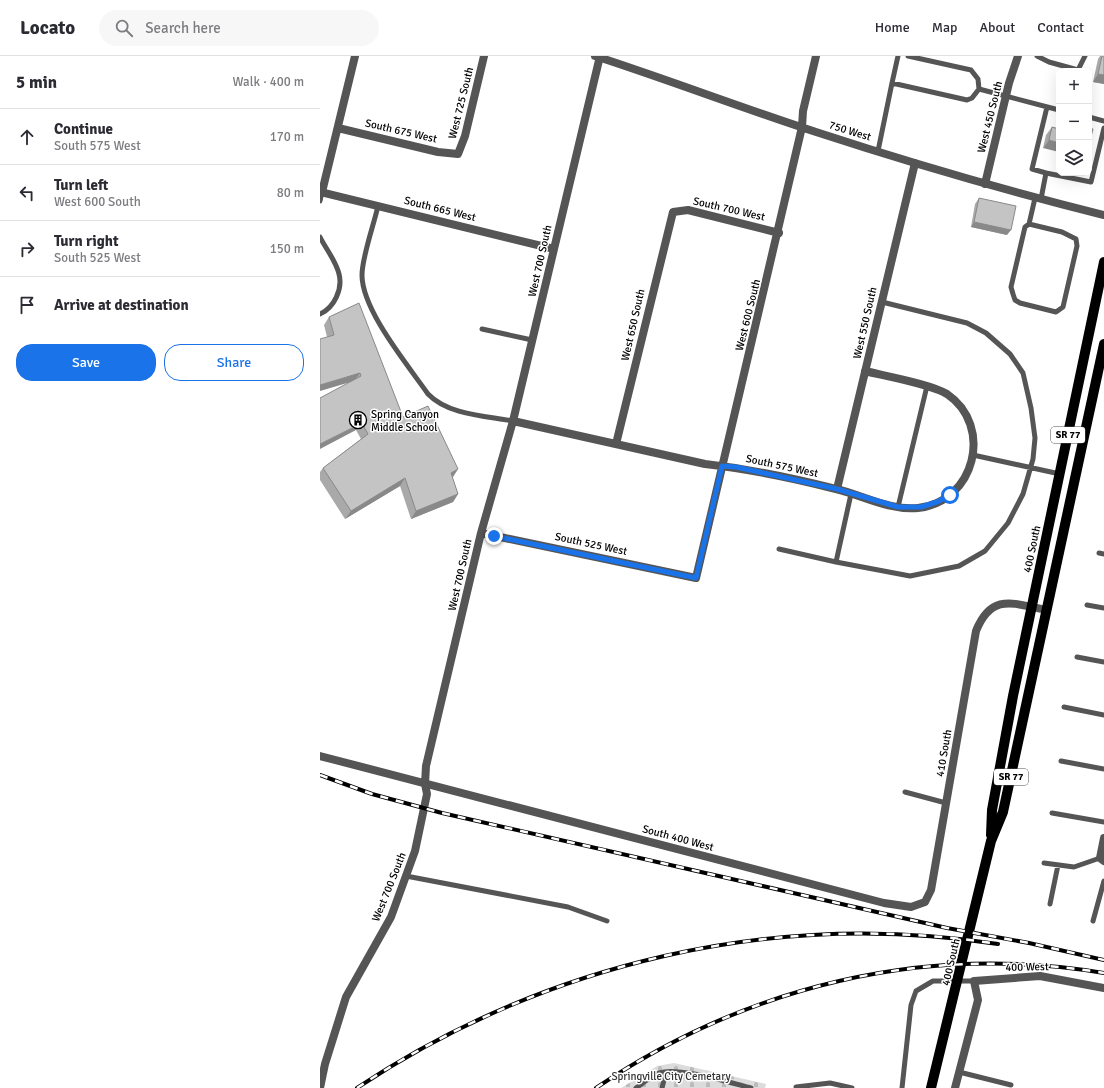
<!DOCTYPE html>
<meta charset="utf-8">
<style>
:root{--surface:#fff;--page:#f7f7f7;--text:#2b2b33;--muted:#7c7c81;--line:#e1e1e2;--accent:#1a73e8}
body{margin:0;font-family:Signika,sans-serif;background:var(--page);color:var(--text)}
.controls{position:absolute;right:12px;top:12px;display:grid;overflow:hidden;border-radius:8px;box-shadow:0 4px 16px #0002}
.controls button{width:36px;height:36px;display:grid;place-items:center;padding:0;border:0;border-bottom:1px solid var(--line);background:var(--surface);color:var(--text);font:20px sans-serif}
.stop{position:absolute;width:12px;height:12px;margin:-9px;border:3px solid #1a73e8;border-radius:50%;background:#fff}
.stop.end{background:#1a73e8;border-color:#fff;box-shadow:0 1px 4px #0008}
.list{margin:0;padding:0;list-style:none}
h2{display:flex;justify-content:space-between;align-items:center;height:52px;margin:0;padding:0 16px;font-size:17px}
h2 small{font-size:13px;font-weight:400;color:var(--muted)}
.list li{display:grid;grid-template-columns:26px 1fr auto;gap:12px;align-items:center;box-sizing:border-box;height:56px;padding:0 16px;border-top:1px solid var(--line)}
.list b{display:block;font-size:15px;white-space:nowrap}
.list p{margin:0;font-size:13px;white-space:nowrap;color:var(--muted)}
.list em{font-size:13px;font-style:normal;color:var(--muted)}
.actions{display:flex;gap:8px;padding:12px 16px}
.actions a{flex:1;padding:9px 0;border:1px solid var(--accent);border-radius:16px;text-align:center;font-size:14px;color:var(--accent)}
.actions .main{background:var(--accent);color:#fff}
.icon{flex:none;width:22px;height:22px;fill:none;stroke:currentColor;stroke-width:2;stroke-linecap:round;stroke-linejoin:round}
.map{position:relative;flex:none;width:784px;height:1032px;overflow:hidden}
header{display:flex;align-items:center;gap:24px;box-sizing:border-box;height:56px;padding:0 20px;background:var(--surface);border-bottom:1px solid var(--line)}
header strong{font-size:19px}
nav{display:flex;gap:22px;margin-inline-start:auto;font-size:14px}
.search{width:280px;height:36px;background:var(--page);display:flex;align-items:center;gap:10px;box-sizing:border-box;padding:0 14px;border-radius:22px;color:var(--muted);font-size:15px}
main{display:flex}
aside{flex:1;background:var(--surface)}
.map>svg:first-child{display:block}
</style>
<header>
<strong>Locato</strong>
<div class="search"><svg class="icon" aria-label="search" viewBox="0 0 24 24"><circle cx="10" cy="10" r="6"/><path d="M15 15l6 6"/></svg>Search here</div>
<nav><a>Home</a><a>Map</a><a>About</a><a>Contact</a></nav>
</header>
<main>
<aside>
<h2>5 min<small>Walk · 400 m</small></h2>
<ul class="list">
<li><svg class="icon" aria-label="ahead" viewBox="0 0 24 24"><path d="M12 20V5M6 11l6-6 6 6"/></svg><div><b>Continue</b><p>South 575 West</p></div><em>170 m</em></li>
<li><svg class="icon" aria-label="left" viewBox="0 0 24 24"><path d="M17 20v-9H6M10 6l-5 5 5 5"/></svg><div><b>Turn left</b><p>West 600 South</p></div><em>80 m</em></li>
<li><svg class="icon" aria-label="right" viewBox="0 0 24 24"><path d="M7 20v-9h11M14 6l5 5-5 5"/></svg><div><b>Turn right</b><p>South 525 West</p></div><em>150 m</em></li>
<li><svg class="icon" aria-label="arrive" viewBox="0 0 24 24"><path d="M6 21V4h12l-3 4 3 4H6"/></svg><div><b>Arrive at destination</b></div></li>
</ul>
<div class="actions"><a class="main">Save</a><a>Share</a></div>
</aside>
<div class="map">
<svg width="784" height="1032" viewBox="0 0 784 1032">
<defs>
<pattern id="cemetery-stones" width="16" height="16" patternUnits="userSpaceOnUse"><rect width="16" height="16" fill="#dcdcdc"/><path d="M2 7V4a2 2 0 0 1 4 0v3zM10 15v-3a2 2 0 0 1 4 0v3z" fill="#bbb"/></pattern>
</defs>
<rect width="100%" height="100%" fill="#fff"/>
<path fill="url(#cemetery-stones)" d="M354,1007l92,21 -1,4h-144l36,-22z"/>
<g fill="none" stroke-linecap="round" stroke-linejoin="round">
<path stroke="#555" stroke-width="5" d="M588,0l63,14 7,9 1,10
M717,0l12,6 29,8 7,-14
M572,27l6,-27
M769,61l15,4
M558,95l14,-68 75,17 5,-2 7,-9 80,21
M726,117l-14,-4 15,-62
M721,143l5,-26 45,9 13,-54
M0,145l2,-9
M58,150c-4,18 -16,51 -16,69 0,35 45,89 66,119 20,21 58,22 85,27
M709,168l33,8 14,7 1,7 -14,61 -7,5 -36,-9 -5,-3 -2,-6 -2,-7 14,-60 4,-3 6,-26
M0,181c6,12 16,24 19,37 4,15 -5,34 -19,40
M162,273l50,11
M653,399l87,19
M531,438l-15,68 74,14 49,-10 26,-15 23,-28 15,-29 10,-35 2,-21 -4,-30 -8,-35 -13,-19 -24,-21 -19,-10 -85,-21
M578,451l29,-121
M459,493l57,13
M779,497l5,1
M767,549l17,3
M757,601l27,5
M744,651l40,8
M741,705l43,8
M585,736l41,11
M732,757l52,9
M724,807l30,4 26,-9
M86,820l162,31 39,14
M730,848l8,-39
M773,865l11,-40
M639,1016l52,13
M476,1031l34,-4 22,5
M316,1032c7,-5 14,-11 21,-14 17,-9 74,9 94,14
M342,1032l4,-16
M582,1032l9,-83 5,-14 17,-10h41"/>
<path stroke="#555" stroke-width="8" d="M275,0c74,24 147,52 221,76 95,31 191,59 288,83
M18,72l100,24 20,2 7,-18 19,-80
M665,128l24,-101 9,-27
M0,136l234,57
M2,136l33,-136
M193,365l192,43c44,5 88,14 131,25 26,6 54,22 82,19 57,-6 76,-82 29,-114 -16,-10 -62,-18 -82,-23
M296,388l57,-232 15,-2 91,23
M517,433l78,-326
M161,477l215,45 106,-451 1,-16 13,-55
M0,700l564,147 27,4 14,-5 6,-12 45,-259c16,-39 38,-27 71,-21
M784,782l-4,20 4,3
M0,1032l5,-24 21,-67 45,-80 24,-66 12,-57 -2,-10 1,-18 55,-233 32,-112 87,-365
M635,1032l23,-88 -4,-19 66,-5 64,12"/>
<path stroke="#000" stroke-width="10" d="M671,779l1,-25 21,-114 91,-434
M611,1032l60,-247 12,-29 101,-468"/>
<g stroke="#000" stroke-width="4">
<path id="rail" d="M0,719l52,19 70,19 505,115 82,15 75,17
M37,1032c188,-125 418,-179 641,-144
M276,1032c151,-102 328,-145 508,-115"/>
</g>
<use href="#rail" stroke="#fff" stroke-width="2.5" stroke-dasharray="8" stroke-linecap="butt"/>
</g>
<path fill="#a9a9a9" d="M780,0h4v28l-11,-2 5,-23z
M732,71l7,2 -16,19 3,-13z
M659,142l28,37 -36,-8 4,-23z
M9,261l74,100 55,52 -6,8 6,17 -5,8 -42,17 -11,-33 -55,33 -25,-39v-8l3,-4 38,-29 -5,-9 -6,-48 -23,-45 -3,-12z"/>
<path fill="#898989" d="M778,18l6,1v9l-11,-2z
M729,84l10,3v9l-16,-4z
M654,166l37,8 -4,5 -36,-8z
M40,317l-6,8 -34,10v-6z
M42,367l-6,7 -36,19v-5z
M138,413l-5,8 -8,4 6,-8z
M85,422l-5,8 -55,33 6,-8z
M138,438l-5,8 -42,17 5,-8z"/>
<path fill="#c4c4c4" stroke="#898989" d="M782,0h2v19l-6,-1z
M732,71l7,2v14l-10,-3z
M769,72l4,1 -4,15z
M659,142l37,8 -5,24 -37,-8z
M39,247l44,114 25,-11 30,63 -7,4 7,21 -42,17 -11,-33 -54,33 -28,-43 45,-34 -6,-11 -42,21v-46l41,-22 -1,-3 -40,12v-46l14,-4 -5,-18z"/>
<g fill="none" stroke-linecap="round" stroke-linejoin="round">
<path stroke="#1a73e8" stroke-width="5" d="M174,480l202,42 26,-112 14,1 101,22 61,18h23l16,-5 13,-7"/>
</g>
<defs>
<g id="building-ring" transform="scale(0.9)"><circle r="9.5" fill="#fff" stroke="#000" stroke-width="1.5"/><path d="M-4-6H4V6H1V3H-1V6H-4ZM-2.5-4.3h1.7v1.8h-1.7ZM.8-4.3h1.7v1.8H.8ZM-2.5-1h1.7V.8h-1.7ZM.8-1h1.7V.8H.8Z" fill="#000"/></g>
</defs>
<g fill-rule="evenodd">
<use href="#building-ring" x="38" y="364"/>
</g>
<g text-anchor="middle" dominant-baseline="central" stroke-width="3" stroke-linejoin="round" paint-order="stroke">
<g fill="#fff" stroke="#4c4c4c" stroke-width="1">
<rect x="731" y="371" width="34" height="16" rx="3"/>
<rect x="674" y="713" width="34" height="16" rx="3"/>
</g>
<g font-size="10" font-weight="bold" fill="#000">
<text x="748" y="379">SR 77</text>
<text x="691" y="721">SR 77</text>
</g>
<g font-size="11" fill="#000" stroke="#fff">
<text transform="translate(141 47) rotate(-76)">West 725 South</text>
<text transform="translate(670 61) rotate(-76)">West 450 South</text>
<text transform="translate(81 75) rotate(13)">South 675 West</text>
<text transform="translate(530 75) rotate(17)">750 West</text>
<text transform="translate(120 153) rotate(14)">South 665 West</text>
<text transform="translate(409 153) rotate(13)">South 700 West</text>
<text transform="translate(220 205) rotate(-77)">West 700 South</text>
<text transform="translate(428 259) rotate(-76)">West 600 South</text>
<text transform="translate(545 267) rotate(-77)">West 550 South</text>
<text transform="translate(313 269) rotate(-77)">West 650 South</text>
<text transform="translate(462 410) rotate(12)">South 575 West</text>
<text transform="translate(271 488) rotate(12)">South 525 West</text>
<text transform="translate(712 493) rotate(-78)">400 South</text>
<text transform="translate(140 519) rotate(-77)">West 700 South</text>
<text transform="translate(624 697) rotate(-80)">410 South</text>
<text transform="translate(358 782) rotate(15)">South 400 West</text>
<text transform="translate(69 831) rotate(-68)">West 700 South</text>
<text transform="translate(631 906) rotate(-77)">400 South</text>
<text transform="translate(707 911) rotate(-1)">400 West</text>
</g>
<g font-size="11" fill="#000" stroke="#fff" text-anchor="start">
<text x="51" y="358">Spring Canyon<tspan x="51" dy="13">Middle School</tspan></text>
</g>
<g font-size="11" fill="#333" stroke="#fff">
<text x="351" y="1020">Springville City Cemetary</text>
</g>
</g>
</svg>
<div class="controls">
<button>+</button>
<button>−</button>
<button><svg class="icon" aria-label="layers" viewBox="0 0 24 24"><path d="M12 4l9 5-9 5-9-5zM3 14l9 5 9-5"/></svg></button>
</div>
<div class="stop" style="left:630px;top:439px"></div>
<div class="stop end" style="left:174px;top:480px"></div>
</div>
</main>
